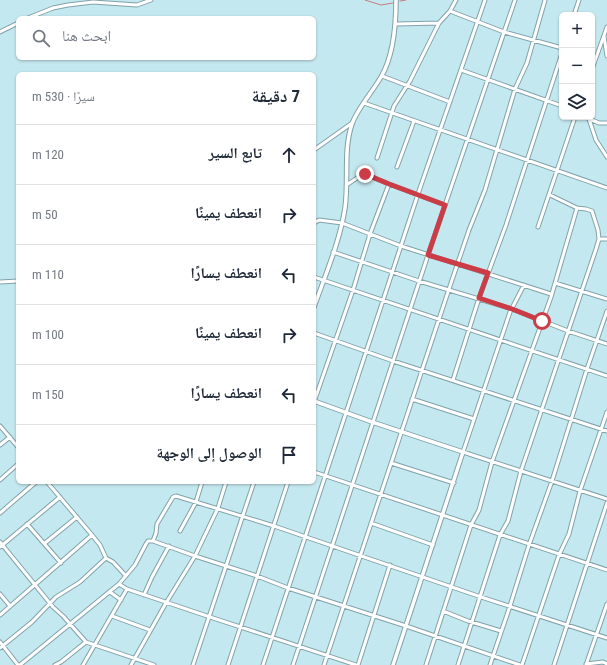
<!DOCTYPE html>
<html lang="ar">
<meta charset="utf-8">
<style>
:root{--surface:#fff;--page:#f6f6f7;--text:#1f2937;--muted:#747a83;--line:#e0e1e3}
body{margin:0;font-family:"Roboto Condensed","Noto Naskh Arabic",sans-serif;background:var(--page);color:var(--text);direction:rtl}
.controls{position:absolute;right:12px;top:12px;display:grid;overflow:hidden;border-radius:6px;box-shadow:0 1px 3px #0004}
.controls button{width:36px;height:36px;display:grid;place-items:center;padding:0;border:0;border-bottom:1px solid var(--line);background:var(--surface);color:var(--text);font:20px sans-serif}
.stop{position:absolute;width:12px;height:12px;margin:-9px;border:3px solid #cc3c47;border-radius:50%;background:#fff}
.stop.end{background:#cc3c47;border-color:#fff;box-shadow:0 1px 4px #0008}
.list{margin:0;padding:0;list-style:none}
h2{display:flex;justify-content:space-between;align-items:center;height:52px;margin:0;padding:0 16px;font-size:17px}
h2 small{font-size:13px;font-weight:400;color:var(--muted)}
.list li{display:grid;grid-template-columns:26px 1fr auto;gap:12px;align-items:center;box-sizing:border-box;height:60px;padding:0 16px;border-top:1px solid var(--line)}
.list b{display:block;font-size:15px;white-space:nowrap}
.list em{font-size:13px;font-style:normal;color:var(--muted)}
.icon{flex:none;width:22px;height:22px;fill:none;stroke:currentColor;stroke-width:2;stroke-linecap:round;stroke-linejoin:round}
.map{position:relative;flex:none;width:607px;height:665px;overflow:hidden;direction:ltr}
.search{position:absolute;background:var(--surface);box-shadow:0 1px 3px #0004;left:16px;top:16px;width:300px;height:44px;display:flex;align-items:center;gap:10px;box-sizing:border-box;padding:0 14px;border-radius:6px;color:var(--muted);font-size:15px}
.panel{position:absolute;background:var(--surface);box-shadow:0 1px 3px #0004;left:16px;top:72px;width:300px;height:412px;border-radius:6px;direction:rtl}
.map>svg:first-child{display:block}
</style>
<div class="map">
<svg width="607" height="665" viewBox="0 0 607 665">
<rect width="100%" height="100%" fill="#c4e8ef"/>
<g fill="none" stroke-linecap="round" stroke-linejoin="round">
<path stroke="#c27e7d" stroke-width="1" d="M365,0l16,5 12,-2
M400,1l6,-1"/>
<g stroke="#81a2aa" stroke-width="5">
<path id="minor" d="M450,11l54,21 58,16
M574,15l5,-15
M28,18l25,-10 15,-3 25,-3 44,3 14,-5
M396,24l43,-1
M0,32l18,-9
M604,36l3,20
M592,69l15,-42
M461,70l101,36
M382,76l68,26
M364,103l243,85
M585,117l14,6h8
M589,119l7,21 11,17
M314,150l38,-27
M377,158l17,-52 16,-25 29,-58 11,-12 6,-11
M397,167l17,-46
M348,184l15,-10h2l24,10 56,21
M314,223l5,-3 23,3 59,23 150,48
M538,227l37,-110
M599,239h8
M333,252l86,29 93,28 56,22 39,13
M314,277l293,99
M0,282l18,-1
M555,283l52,16
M524,285l-14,27 -47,140 144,47
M314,333l79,28 214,70
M453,380l26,-82 27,-73 56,-172
M412,399l62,20
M314,402l39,-112 17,-56 19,-50
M0,426l18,21
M0,445l10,-8
M391,463l63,20
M314,472l293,98
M0,480l18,-16
M47,482l45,53 8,10 6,13 7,4 13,14
M0,513l36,-31
M371,523l62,22
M27,524l34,39
M180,531l16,-29 6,-20
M153,541l3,-8 1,-9 16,-27 3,-1 98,30 207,71 126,41
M0,542l53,65 10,9 23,26 68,23
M45,543l32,-26
M0,547l60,-50
M119,584l8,5 83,28 146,48
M110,592l11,8
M0,594l10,12
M144,595l8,-18 17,-31
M443,611l25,10 33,10
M0,615l92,-80
M112,616l38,14
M0,642l18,23
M0,648l32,-26 24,-25 24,-15 26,-24
M586,664l17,-2 4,2
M20,665l99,-81 16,-19 11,-21 2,-3h5l42,15 62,20 31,12 118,38 114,39
M55,665l6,-3 25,-20
M83,665l44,-76
M131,665l35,-62 29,-47 23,-48 8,-26
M193,665l61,-183
M228,665l60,-183
M263,665l155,-471 67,-194
M293,665l135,-410 87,-255
M324,665l125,-376 20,-59 16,-40 30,-101 12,-26 18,-63
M358,665l32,-100
M426,665l45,-140 8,-15 13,-48 59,-165 26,-89
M458,665l42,-130 8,-14 13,-50 75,-222 3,-10 -1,-9 -6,-19 -6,-2 -9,-1 -27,-13
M490,665l20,-59 19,-61 23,-64 35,-112 20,-58
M522,665l37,-110 10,-21 11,-43 27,-79
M554,665l53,-162
M586,665l21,-61"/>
</g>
<g stroke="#81a2aa" stroke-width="5.5">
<path id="tertiary" d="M314,307c11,-31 26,-66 31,-99 4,-28 -2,-58 7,-84 5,-15 21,-33 29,-47 13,-22 15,-52 15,-77
M314,401l58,21 91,30 -70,213"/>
</g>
<use href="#minor" stroke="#fff" stroke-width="3"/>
<use href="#tertiary" stroke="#fff" stroke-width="3.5"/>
</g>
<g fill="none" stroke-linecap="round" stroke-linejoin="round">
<path stroke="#cc3c47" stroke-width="5" d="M365,174l24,10 56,21 -17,50 60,18 -9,25 33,11 30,12"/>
</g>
</svg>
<div class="controls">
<button>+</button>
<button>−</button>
<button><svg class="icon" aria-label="layers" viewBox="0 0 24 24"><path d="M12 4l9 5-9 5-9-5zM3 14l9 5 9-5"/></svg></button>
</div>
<div class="stop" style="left:542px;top:321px"></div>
<div class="stop end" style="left:365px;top:174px"></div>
<div class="search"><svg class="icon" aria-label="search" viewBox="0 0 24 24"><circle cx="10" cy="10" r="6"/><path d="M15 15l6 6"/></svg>ابحث هنا</div>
<section class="panel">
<h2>7 دقيقة<small>سيرًا · 530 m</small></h2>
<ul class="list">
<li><svg class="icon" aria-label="ahead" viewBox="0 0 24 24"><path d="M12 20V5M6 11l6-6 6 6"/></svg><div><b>تابع السير</b></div><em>120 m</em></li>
<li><svg class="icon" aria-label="right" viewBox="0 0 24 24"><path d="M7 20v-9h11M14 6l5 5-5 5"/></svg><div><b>انعطف يمينًا</b></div><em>50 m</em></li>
<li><svg class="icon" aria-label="left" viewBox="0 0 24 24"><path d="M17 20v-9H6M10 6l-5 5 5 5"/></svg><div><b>انعطف يسارًا</b></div><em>110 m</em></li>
<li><svg class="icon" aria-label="right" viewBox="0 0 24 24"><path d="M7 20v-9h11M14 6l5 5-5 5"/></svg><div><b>انعطف يمينًا</b></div><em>100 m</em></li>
<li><svg class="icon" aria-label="left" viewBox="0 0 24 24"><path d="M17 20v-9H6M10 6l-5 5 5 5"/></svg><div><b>انعطف يسارًا</b></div><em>150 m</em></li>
<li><svg class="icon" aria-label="arrive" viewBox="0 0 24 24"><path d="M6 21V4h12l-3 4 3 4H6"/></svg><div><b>الوصول إلى الوجهة</b></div></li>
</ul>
</section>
</div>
